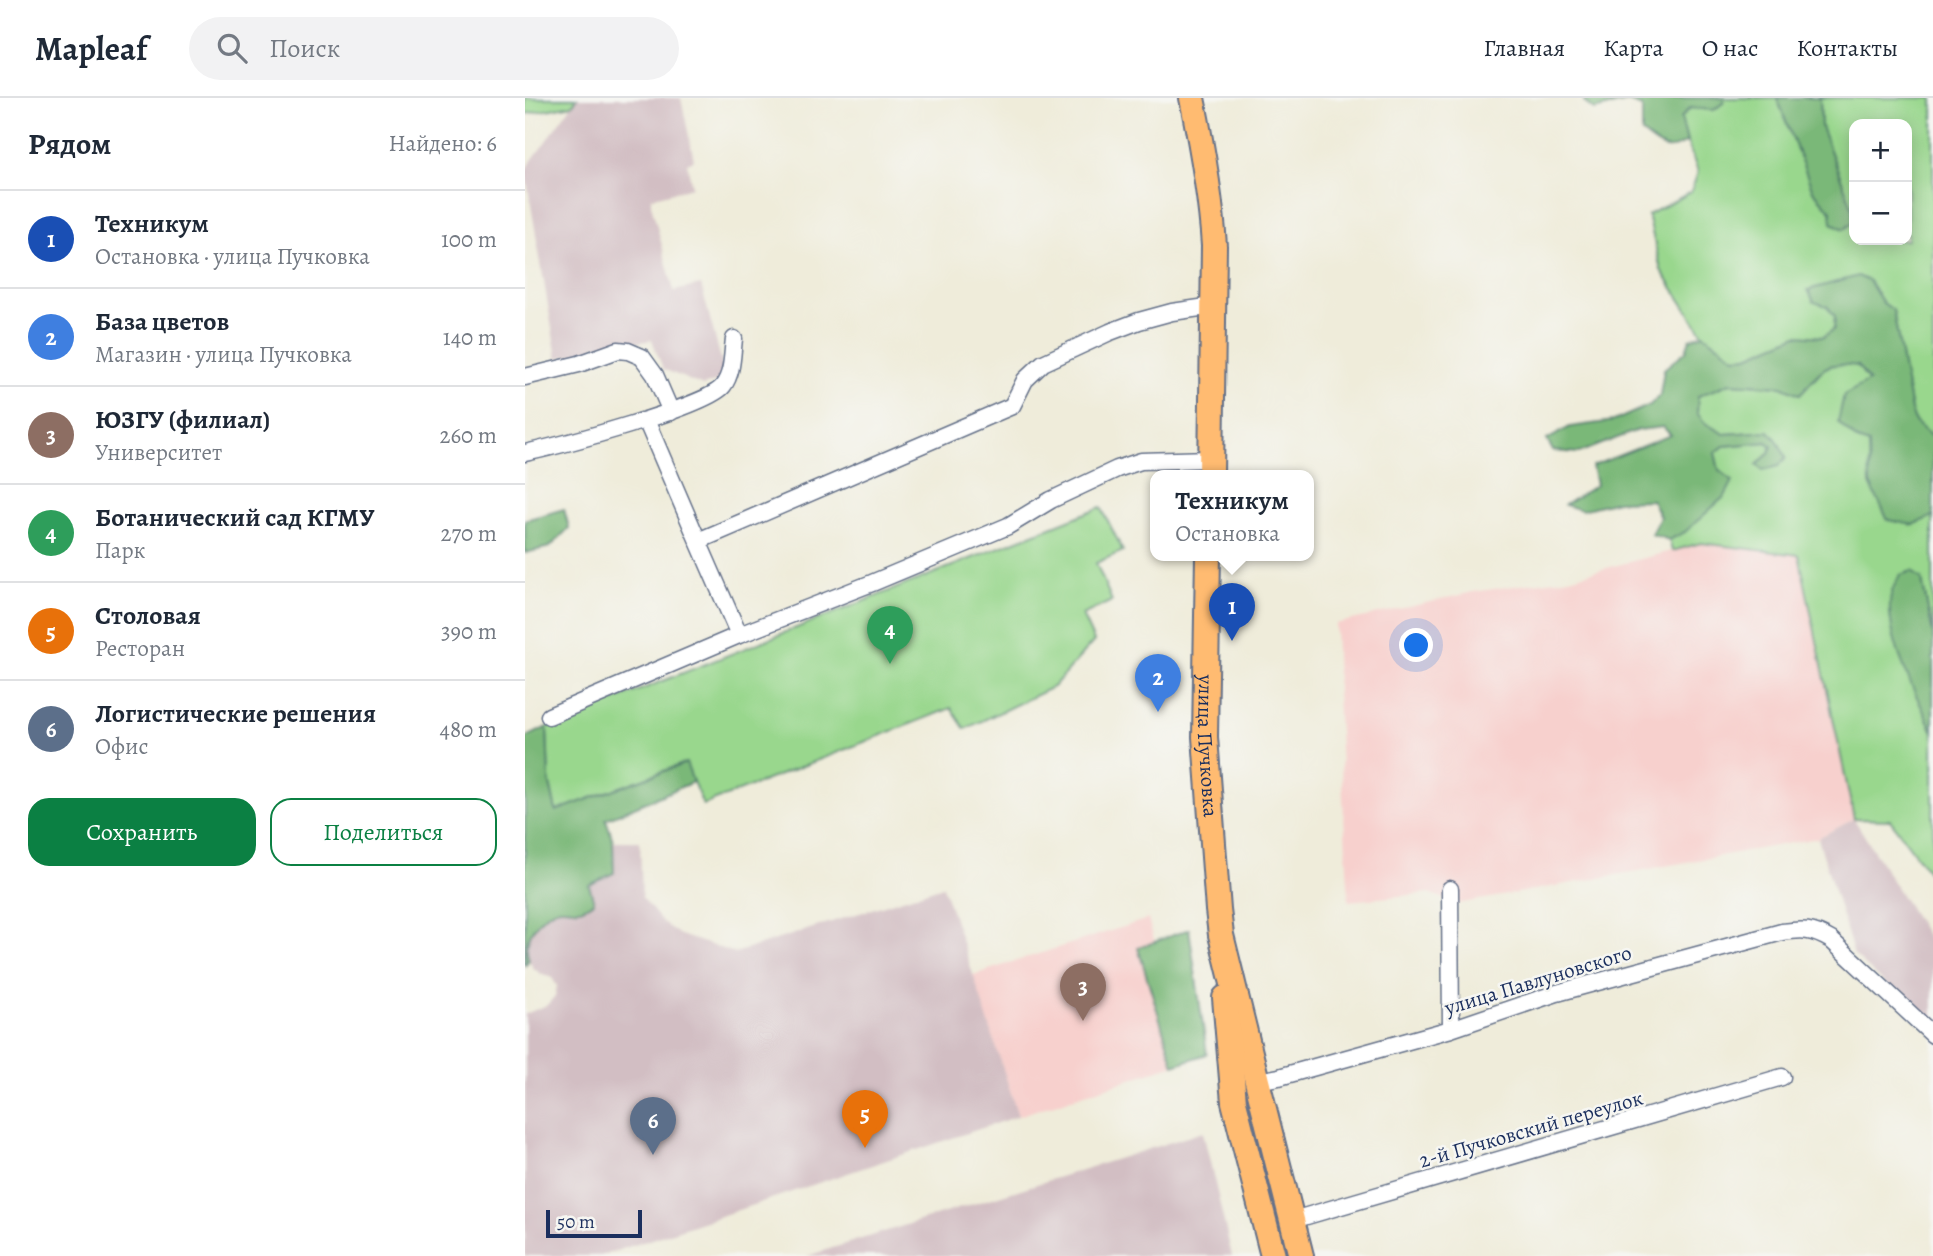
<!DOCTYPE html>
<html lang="ru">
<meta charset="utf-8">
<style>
:root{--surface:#fff;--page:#f2f2f3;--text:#1f2937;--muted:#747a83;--line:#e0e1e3;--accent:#0b8043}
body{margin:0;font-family:Alegreya,serif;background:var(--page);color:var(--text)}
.controls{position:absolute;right:21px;top:21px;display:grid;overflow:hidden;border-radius:14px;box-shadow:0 4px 18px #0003}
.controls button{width:63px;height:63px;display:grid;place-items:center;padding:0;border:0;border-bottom:2px solid var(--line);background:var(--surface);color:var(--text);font:35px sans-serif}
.scale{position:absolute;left:21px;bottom:18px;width:96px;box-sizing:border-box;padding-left:7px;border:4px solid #1b2f5e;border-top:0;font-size:19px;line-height:24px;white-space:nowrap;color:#1b2f5e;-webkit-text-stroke:5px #f6f6f2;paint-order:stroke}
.you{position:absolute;left:892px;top:548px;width:24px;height:24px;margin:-18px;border:5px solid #fff;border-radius:50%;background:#1a73e8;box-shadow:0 0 0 10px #1a73e833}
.badge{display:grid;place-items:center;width:46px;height:46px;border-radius:50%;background:var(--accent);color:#fff;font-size:23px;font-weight:700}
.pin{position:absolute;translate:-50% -58px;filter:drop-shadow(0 2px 4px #0008)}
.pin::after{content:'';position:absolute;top:37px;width:24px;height:21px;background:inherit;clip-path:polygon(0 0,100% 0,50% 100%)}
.popup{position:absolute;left:625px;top:372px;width:164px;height:91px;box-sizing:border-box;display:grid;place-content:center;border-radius:14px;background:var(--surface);filter:drop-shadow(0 2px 5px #0005);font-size:23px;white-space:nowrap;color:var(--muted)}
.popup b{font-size:26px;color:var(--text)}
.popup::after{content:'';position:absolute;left:50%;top:100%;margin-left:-14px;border:14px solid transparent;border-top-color:var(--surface)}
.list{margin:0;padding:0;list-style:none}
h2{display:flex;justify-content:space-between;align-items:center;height:91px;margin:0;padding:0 28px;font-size:30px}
h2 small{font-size:23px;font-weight:400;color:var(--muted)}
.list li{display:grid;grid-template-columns:46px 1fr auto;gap:21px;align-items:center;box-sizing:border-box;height:98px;padding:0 28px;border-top:2px solid var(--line)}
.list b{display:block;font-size:26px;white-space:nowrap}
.list p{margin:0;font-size:23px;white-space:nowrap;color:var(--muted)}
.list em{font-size:23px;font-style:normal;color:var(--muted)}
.actions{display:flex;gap:14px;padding:21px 28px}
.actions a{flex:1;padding:16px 0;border:2px solid var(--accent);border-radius:21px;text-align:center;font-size:24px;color:var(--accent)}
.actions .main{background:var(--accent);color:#fff}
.icon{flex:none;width:38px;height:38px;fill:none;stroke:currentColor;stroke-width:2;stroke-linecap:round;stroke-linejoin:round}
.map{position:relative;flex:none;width:1408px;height:1158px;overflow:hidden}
header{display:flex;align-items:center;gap:42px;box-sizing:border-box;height:98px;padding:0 35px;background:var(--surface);border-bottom:2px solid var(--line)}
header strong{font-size:33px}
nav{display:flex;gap:38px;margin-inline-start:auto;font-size:24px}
.search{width:490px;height:63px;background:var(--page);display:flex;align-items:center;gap:18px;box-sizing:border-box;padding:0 24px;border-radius:38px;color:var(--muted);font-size:26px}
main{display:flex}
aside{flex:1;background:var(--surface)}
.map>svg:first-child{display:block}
</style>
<header>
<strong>Mapleaf</strong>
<div class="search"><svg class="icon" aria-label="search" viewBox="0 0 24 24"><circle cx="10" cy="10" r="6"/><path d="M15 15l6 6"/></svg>Поиск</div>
<nav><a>Главная</a><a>Карта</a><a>О нас</a><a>Контакты</a></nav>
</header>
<main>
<aside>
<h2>Рядом<small>Найдено: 6</small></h2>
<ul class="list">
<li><span class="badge" style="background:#1a4fb4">1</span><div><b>Техникум</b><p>Остановка · улица Пучковка</p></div><em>100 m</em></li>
<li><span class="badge" style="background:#3f7fe0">2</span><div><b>База цветов</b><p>Магазин · улица Пучковка</p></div><em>140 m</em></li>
<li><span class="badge" style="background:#8d6e63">3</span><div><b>ЮЗГУ (филиал)</b><p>Университет</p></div><em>260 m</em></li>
<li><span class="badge" style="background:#2e9e5b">4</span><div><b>Ботанический сад КГМУ</b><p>Парк</p></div><em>270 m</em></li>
<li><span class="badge" style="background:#e8710a">5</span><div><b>Столовая</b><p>Ресторан</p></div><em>390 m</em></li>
<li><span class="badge" style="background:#5c6f8a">6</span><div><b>Логистические решения</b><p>Офис</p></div><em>480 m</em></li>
</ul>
<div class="actions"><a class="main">Сохранить</a><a>Поделиться</a></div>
</aside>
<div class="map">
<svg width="1408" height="1158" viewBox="0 0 1408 1158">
<rect width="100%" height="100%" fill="#f6f6f2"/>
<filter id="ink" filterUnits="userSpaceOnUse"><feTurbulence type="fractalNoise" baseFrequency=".0143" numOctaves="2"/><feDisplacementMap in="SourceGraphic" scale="14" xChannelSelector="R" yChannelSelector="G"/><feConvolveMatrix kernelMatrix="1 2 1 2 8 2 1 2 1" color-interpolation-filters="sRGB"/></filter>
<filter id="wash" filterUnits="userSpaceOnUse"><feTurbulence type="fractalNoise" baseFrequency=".00686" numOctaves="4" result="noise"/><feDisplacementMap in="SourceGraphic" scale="28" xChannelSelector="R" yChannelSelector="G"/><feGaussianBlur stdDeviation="1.57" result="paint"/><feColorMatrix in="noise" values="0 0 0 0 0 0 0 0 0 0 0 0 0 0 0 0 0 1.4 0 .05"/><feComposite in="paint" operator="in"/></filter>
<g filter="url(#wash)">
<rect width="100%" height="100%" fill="#efecda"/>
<path fill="#f7d0cd" d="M1176,445l98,12 55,264 -36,19 -361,66 -27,-11 -81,8 -11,-186 -3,-91 138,-32 96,-14z
M623,821l41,141 -171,56 -45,-141z"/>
<path fill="#d2bec3" d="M52,0h104l13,62 -7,3 5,24 -41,11v6l23,87 27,-6 25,93 -23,8 -40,-17 -11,-29 -95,18 -32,-188z
M1329,721l79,127v82l-79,-73 -36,-117z
M88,743h27l2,56 21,26 17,12 55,18 208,-67 33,97 42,133 -417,140h-76v-242l22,-9 8,-9 2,-10 -5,-8 -11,-4 -8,-6 -4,-8 -3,-12 3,-12 8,-12 9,-9 10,-6 15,-2 8,2 10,-24 25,-12z
M678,1034l29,124h-425z"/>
<path fill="#99d78d" stroke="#5a8376" stroke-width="2" fill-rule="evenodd" d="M0,0h52l-5,7 -47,9z
M1199,0h53l36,93 18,20 22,-2 -32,-82 -1,-29h113v340l-18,-16 -4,-12 -18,-100 -10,-7 -14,-22 -42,25 8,10 -1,13 -11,8 -26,-2 -49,21 -14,1 -31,-23 -42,-64 -13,-55 43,-23 7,-20 -11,-30 -6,-24 9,-10 24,2 10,-8zM1329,26h53v116h-53z
M1316,265l17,3 11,16 1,102 43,41 20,-9v118l-11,-54 -24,71 35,81v146l-43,-58 -36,-1 -55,-264 -98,-12 -29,8 -3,-11 16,-8 34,-62 -4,-17 9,-7 43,-4 5,4 -3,7 -12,12 22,1 -10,-35 -45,3 -19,-11 -8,-9 1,-18 32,-13 52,3 18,8 24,-26z
M576,409l22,44 -27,12 16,38 -30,14 12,26 -41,46 -88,42 -14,-21 -248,97 -18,-42 -129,48 -7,-32 -2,-52z"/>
<path fill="#7ab878" stroke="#4a746b" stroke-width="2" d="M1060,0h139v4l-10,8 -24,-2 -9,10 6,24c-22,13 -27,4 -45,-9v-26l-14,-5 -34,8 -10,-8z
M1252,0h43l1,29 32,82 1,13 -10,7 -12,-6 -1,-12 -18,-20z
M1333,178l11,5 14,22 10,7 18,100 4,12 18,16v78l-20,9 -25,-5 -18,-36 -1,-40 -12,-4 -19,-18 6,-27 25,-14 -11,-15c-35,-6 -36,4 -58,28l-18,-8 -52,-3 -32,13 -1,17 8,10 19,11 45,-3 8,9 9,17 -7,9 -16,4 -6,-5 12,-12 3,-7 -5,-4 -43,4 -9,7 4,17 14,11 -8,15 -40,36 -16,8 -18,-6 9,-17 -8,-17 -35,1 -35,9 -17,-5 31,-20 -4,-19 79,-31 -8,-8 -25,3 -59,23 -26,-2 -6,-11 23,-13 44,-6 36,-16 10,-10 4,-26 22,-18 4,-12 13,-5 32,23 13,-1 49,-21 26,2 11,-8 1,-13 -8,-10 -13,-4 -6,-12z
M39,411l5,19 -19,19 -25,6v-33z
M1387,473l10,9 11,54v98c-16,-37 -50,-97 -42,-137 1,-7 6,-14 9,-20z
M22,629l2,52 7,32 130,-48 7,19 -87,37 7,22 1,32 -25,12 5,17c-4,2 -11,7 -15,7 -8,1 -15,-3 -23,0 -14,5 -29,24 -29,40 0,4 1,7 2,11l-4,5v-227z
M664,831l18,125 -33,11 -36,-117z"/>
</g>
<g filter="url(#ink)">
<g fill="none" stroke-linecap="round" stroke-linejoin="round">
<g stroke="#657189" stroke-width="19">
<path id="street" d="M0,279l54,-13 39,-14 10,1 14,6 13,18 16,37
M121,322l52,121
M0,355c32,-7 182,-46 198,-67 10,-13 9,-32 11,-47
M214,537l-41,-94 314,-135 13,-26 18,-17 67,-31 29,-11 33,-9 42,-6
M24,618l190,-81 133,-52 136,-57 43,-26 66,-31 24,-8 70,-2
M925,791l1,140
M732,983l22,-4 172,-48 106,-36 225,-61c21,-3 30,-3 49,8l102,95
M768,1122l489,-143"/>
</g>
<g stroke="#657189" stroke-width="28">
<g id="primary">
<path d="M667,0c10,49 19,98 22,148l-3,229"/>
<path id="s1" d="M683,457l-3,182 13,173 3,25 36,146 44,175"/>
<path d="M700,900l9,104 39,154"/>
</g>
</g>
<use href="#street" stroke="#fff" stroke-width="16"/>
<use href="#primary" stroke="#ffbb71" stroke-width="24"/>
</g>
</g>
<g text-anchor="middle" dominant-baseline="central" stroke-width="5" stroke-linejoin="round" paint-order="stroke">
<g font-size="21" fill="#1b2f5e" stroke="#f6f6f2">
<text stroke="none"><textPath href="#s1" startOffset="191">улица Пучковка</textPath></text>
<text transform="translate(1013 882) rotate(-17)">улица Павлуновского</text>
<text transform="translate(1006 1031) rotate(-16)">2-й Пучковский переулок</text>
</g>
</g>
</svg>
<div class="controls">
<button>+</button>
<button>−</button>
</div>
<div class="scale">50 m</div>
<div class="you"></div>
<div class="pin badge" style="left:707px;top:543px;background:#1a4fb4">1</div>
<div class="popup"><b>Техникум</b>Остановка</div>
<div class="pin badge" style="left:633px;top:614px;background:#3f7fe0">2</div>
<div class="pin badge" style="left:558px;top:923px;background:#8d6e63">3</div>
<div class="pin badge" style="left:365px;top:566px;background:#2e9e5b">4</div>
<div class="pin badge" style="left:340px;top:1050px;background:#e8710a">5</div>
<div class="pin badge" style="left:128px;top:1057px;background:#5c6f8a">6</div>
</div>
</main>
